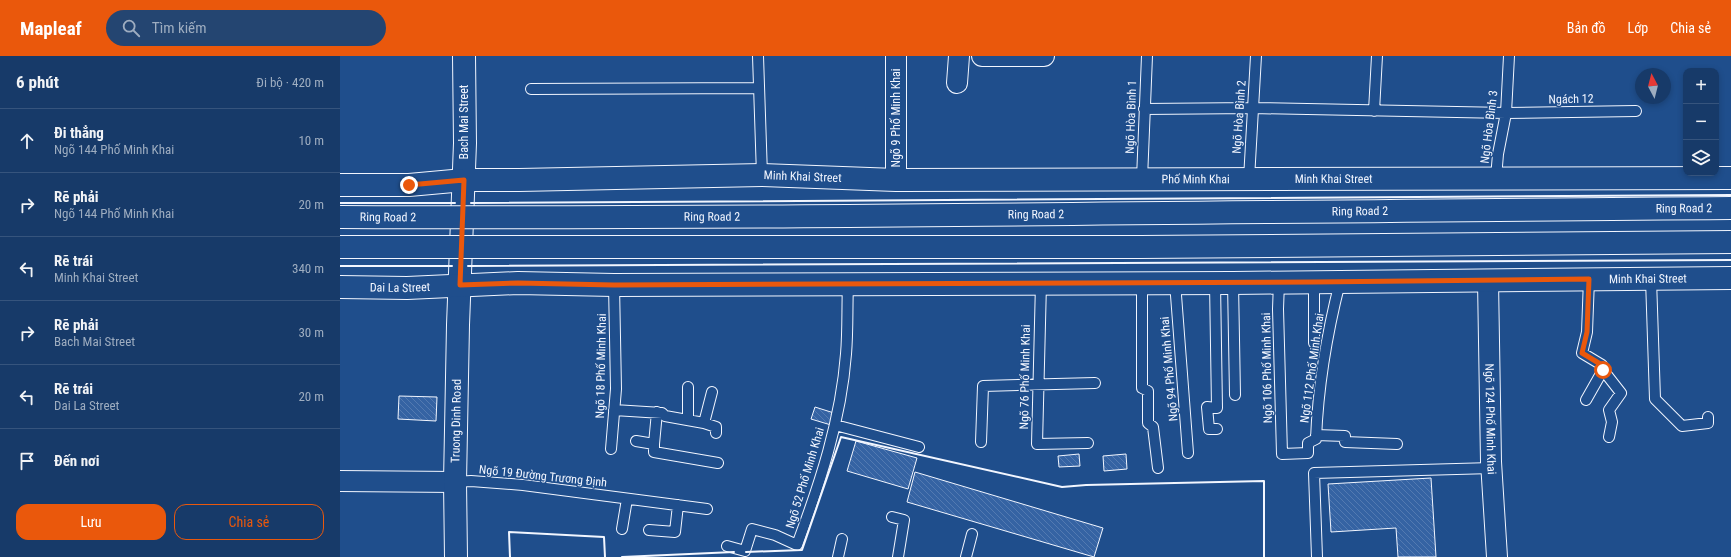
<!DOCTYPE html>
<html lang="vi">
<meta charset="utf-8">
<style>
:root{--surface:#173a69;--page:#244571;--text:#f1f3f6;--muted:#9eadc0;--line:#36547d;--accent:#ea580c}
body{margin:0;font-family:"Roboto Condensed",sans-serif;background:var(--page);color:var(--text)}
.controls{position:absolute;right:12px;top:12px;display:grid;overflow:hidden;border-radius:8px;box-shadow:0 2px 6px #0003}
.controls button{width:36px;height:36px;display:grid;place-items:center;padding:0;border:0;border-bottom:1px solid var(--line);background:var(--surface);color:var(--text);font:20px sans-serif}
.compass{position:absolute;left:1295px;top:12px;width:36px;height:36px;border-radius:50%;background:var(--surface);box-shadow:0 2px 6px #0003;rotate:353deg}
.stop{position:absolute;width:12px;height:12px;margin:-9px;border:3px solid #ea580c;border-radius:50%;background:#fff}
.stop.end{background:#ea580c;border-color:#fff;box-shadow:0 1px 4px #0008}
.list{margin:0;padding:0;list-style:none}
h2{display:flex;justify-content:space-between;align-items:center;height:52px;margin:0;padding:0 16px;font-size:17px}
h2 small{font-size:13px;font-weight:400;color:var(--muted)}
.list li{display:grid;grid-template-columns:26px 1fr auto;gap:12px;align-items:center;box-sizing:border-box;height:64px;padding:0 16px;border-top:1px solid var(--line)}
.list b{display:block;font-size:15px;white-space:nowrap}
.list p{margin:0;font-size:13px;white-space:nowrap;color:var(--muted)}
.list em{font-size:13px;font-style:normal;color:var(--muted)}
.actions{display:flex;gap:8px;padding:12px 16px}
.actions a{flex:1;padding:9px 0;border:1px solid var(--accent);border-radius:12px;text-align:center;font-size:14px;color:var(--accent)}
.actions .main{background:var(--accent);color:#fff}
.icon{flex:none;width:22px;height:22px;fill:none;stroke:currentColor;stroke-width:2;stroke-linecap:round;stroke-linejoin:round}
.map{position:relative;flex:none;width:1391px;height:501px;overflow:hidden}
header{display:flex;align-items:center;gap:24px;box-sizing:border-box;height:56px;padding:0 20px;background:var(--accent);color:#fff}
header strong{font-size:19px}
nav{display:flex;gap:22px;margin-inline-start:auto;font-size:14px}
.search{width:280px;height:36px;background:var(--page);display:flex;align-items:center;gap:10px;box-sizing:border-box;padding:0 14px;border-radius:22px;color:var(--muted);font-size:15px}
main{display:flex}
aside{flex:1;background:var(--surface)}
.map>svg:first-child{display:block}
</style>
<header>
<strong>Mapleaf</strong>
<div class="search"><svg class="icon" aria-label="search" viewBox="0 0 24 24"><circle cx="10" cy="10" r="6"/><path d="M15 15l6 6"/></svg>Tìm kiếm</div>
<nav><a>Bản đồ</a><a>Lớp</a><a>Chia sẻ</a></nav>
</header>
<main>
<aside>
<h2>6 phút<small>Đi bộ · 420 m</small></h2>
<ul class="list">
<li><svg class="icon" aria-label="ahead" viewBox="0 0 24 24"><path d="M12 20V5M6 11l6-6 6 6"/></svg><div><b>Đi thẳng</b><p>Ngõ 144 Phố Minh Khai</p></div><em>10 m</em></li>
<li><svg class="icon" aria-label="right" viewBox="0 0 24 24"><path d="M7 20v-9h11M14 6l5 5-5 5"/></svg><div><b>Rẽ phải</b><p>Ngõ 144 Phố Minh Khai</p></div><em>20 m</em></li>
<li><svg class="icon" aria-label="left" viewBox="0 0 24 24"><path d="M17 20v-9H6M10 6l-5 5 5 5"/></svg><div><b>Rẽ trái</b><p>Minh Khai Street</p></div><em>340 m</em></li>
<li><svg class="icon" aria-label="right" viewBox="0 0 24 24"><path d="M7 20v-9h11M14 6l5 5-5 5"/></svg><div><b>Rẽ phải</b><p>Bach Mai Street</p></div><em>30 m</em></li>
<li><svg class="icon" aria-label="left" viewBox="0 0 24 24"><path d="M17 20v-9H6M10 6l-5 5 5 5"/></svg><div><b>Rẽ trái</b><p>Dai La Street</p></div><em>20 m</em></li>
<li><svg class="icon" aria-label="arrive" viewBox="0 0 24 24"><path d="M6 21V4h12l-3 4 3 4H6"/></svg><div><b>Đến nơi</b></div></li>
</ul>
<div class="actions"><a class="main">Lưu</a><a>Chia sẻ</a></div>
</aside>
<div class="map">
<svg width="1391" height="501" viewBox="0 0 1391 501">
<defs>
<pattern id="building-back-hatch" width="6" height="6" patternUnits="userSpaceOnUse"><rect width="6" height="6" fill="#3563a3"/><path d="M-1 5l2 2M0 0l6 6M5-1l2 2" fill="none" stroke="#537ab1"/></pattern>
</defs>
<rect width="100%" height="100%" fill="#1f4e8c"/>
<path fill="url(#building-back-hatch)" stroke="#f2f6ff" d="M59,340l38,1 -1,24 -38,-2z
M475,351l19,6 -3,12 -20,-6z
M516,385l61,17 -9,31 -61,-18z
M739,398l1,12 -21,1 -1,-11z
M786,398l1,15 -23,2 -1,-15z
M575,416l188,56 -9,29 -187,-55z
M1091,422l5,79h-38l-2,-29 -65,4 -3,-48z"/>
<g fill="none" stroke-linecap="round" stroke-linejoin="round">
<g stroke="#f2f6ff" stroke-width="12">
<path id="lane" d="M418,0l4,119
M191,33l228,-1
M804,53l109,-1 253,5 130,-2
M1034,55l3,-55
M1156,122l2,-24 8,-41 3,-57
M802,123l5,-123
M909,123l7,-123
M1311,223l4,120 27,27 26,-3v-6
M835,226l13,171
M939,226l-1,27 4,145 26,-1v-10l8,-4c2,-52 11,-106 24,-157
M974,226v61
M701,227l-4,161 51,-1
M802,227v105l6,3v32l5,4 5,41
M875,227l2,125 -10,-1 2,22h8
M893,227l2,112
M1263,314l18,23 -12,17 3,12 -3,15
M1246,344l17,-30 -1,-5 -20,-12 5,-21 2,-53
M274,354l48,3 3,3 39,7 12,4v6
M348,364v-33
M364,367l8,-31
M495,369l84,22
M976,379l29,1v6l52,2
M296,385l18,3 3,-32
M641,386l2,-56 112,-3
M314,388v8l64,11
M271,393l5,-60 -2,-104
M115,426l16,-1 52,4 184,24
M552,461l12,3 -6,37
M282,473l5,-30
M309,474l26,2 3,-27
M387,490l18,5 7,-22 23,6 22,10c23,-62 44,-125 49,-191 2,-23 1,-47 2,-70
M498,501l4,-18
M626,501l6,-23
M977,501l-3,-84 178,-5"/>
</g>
<g stroke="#f2f6ff" stroke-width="22">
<g id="street">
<path d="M642,0h62"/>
<path d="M617,27l2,-27"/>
<path d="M556,124v-124"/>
<path id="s1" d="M1148,225l3,181 6,95"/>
<path d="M0,425l115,1"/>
</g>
</g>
<g stroke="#f2f6ff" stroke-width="24">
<g id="secondary">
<path id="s2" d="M116,501l-1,-75 3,-157 7,-182 -1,-87"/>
</g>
</g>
<g stroke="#f2f6ff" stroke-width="24">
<g id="primary">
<path id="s3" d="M0,129h69l55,-5h55l243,-5 134,5 835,-2"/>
<path id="s4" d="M0,231l67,1 111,-5 96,2 619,-2 498,-5"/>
</g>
</g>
<use href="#lane" stroke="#1f4e8c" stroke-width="10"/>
<use href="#street" stroke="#1f4e8c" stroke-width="20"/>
<use href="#secondary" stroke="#1f4e8c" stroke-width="22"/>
<use href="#primary" stroke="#1f4e8c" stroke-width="22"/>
<g stroke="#f2f6ff" stroke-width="24" stroke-linecap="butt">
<g id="highway-bridge">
<path id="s5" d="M0,161c464,2 927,-6 1391,-9"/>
<path d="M0,191h800l591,-5"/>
</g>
</g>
<use href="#highway-bridge" stroke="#1f4e8c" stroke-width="22"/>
<path stroke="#f2f6ff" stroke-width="2" d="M0,147h115
M131,147l1260,-8
M0,210h112
M128,210l1263,-6
M406,496l56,-2 39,-113 221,50 24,-2 178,-4v76
M170,501l-1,-25 95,5 1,20
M282,501l112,-5"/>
</g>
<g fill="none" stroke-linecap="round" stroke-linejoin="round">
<path stroke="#ea580c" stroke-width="5" d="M69,129l55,-5 -4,105 58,-2 96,2 700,-3 275,-3 -2,53 -5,21 20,12 1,5"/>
</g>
<g text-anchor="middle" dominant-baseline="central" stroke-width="3" stroke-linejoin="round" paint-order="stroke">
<g font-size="12" fill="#f2f6ff" stroke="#1f4e8c">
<text transform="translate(1231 43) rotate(-1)">Ngách 12</text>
<text transform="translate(791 61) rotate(-88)">Ngõ Hòa Bình 1</text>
<text transform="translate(899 61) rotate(-86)">Ngõ Hòa Bình 2</text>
<text transform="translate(556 62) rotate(-90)">Ngõ 9 Phố Minh Khai</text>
<text transform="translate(124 66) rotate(-90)">Bach Mai Street</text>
<text transform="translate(1149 71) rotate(-83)">Ngõ Hòa Bình 3</text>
<text stroke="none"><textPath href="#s3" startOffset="463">Minh Khai Street</textPath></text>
<text stroke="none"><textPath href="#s3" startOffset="856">Phố Minh Khai</textPath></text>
<text stroke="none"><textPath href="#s3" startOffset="994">Minh Khai Street</textPath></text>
<text stroke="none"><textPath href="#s5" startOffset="1344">Ring Road 2</textPath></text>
<text stroke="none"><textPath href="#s5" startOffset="1020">Ring Road 2</textPath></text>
<text stroke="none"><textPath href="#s5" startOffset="696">Ring Road 2</textPath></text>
<text stroke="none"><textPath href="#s5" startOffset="48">Ring Road 2</textPath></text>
<text stroke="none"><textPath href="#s5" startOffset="372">Ring Road 2</textPath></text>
<text stroke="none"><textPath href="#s4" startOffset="1308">Minh Khai Street</textPath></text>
<text stroke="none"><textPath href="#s4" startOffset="60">Dai La Street</textPath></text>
<text transform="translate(261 310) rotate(-89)">Ngõ 18 Phố Minh Khai</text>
<text transform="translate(927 312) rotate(-91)">Ngõ 106 Phố Minh Khai</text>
<text transform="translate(972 312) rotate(-82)">Ngõ 112 Phố Minh Khai</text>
<text transform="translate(829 313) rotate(-95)">Ngõ 94 Phố Minh Khai</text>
<text transform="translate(685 321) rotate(-89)">Ngõ 76 Phố Minh Khai</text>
<text stroke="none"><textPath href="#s1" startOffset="138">Ngõ 124 Phố Minh Khai</textPath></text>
<text stroke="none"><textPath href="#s2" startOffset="136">Truong Dinh Road</textPath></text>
<text transform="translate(203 420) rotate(6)">Ngõ 19 Đường Trương Định</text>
<text transform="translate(465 422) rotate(-73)">Ngõ 52 Phố Minh Khai</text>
</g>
</g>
</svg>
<div class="controls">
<button>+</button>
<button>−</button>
<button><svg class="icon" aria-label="layers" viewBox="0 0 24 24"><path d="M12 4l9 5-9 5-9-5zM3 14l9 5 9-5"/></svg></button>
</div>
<svg class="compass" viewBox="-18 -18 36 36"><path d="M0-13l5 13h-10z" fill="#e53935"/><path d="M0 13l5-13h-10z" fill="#9eadc0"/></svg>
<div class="stop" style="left:1263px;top:314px"></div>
<div class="stop end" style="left:69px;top:129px"></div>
</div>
</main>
